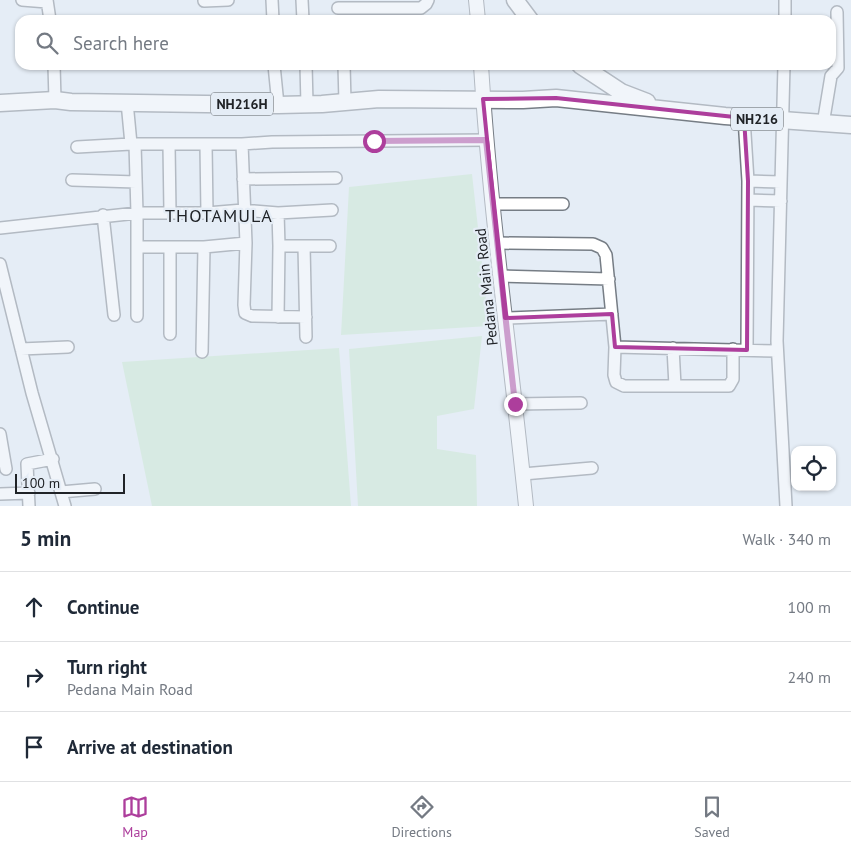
<!DOCTYPE html>
<meta charset="utf-8">
<style>
:root{--surface:#fff;--page:#f2f2f3;--text:#1f2937;--muted:#747a83;--line:#e0e1e3;--accent:#ad3e9c}
body{margin:0;font-family:"PT Sans",sans-serif;background:var(--page);color:var(--text)}
.controls{position:absolute;right:15px;bottom:15px;display:grid;overflow:hidden;border-radius:10px;box-shadow:0 1px 4px #0004}
.controls button{width:45px;height:45px;display:grid;place-items:center;padding:0;border:0;border-bottom:1px solid var(--line);background:var(--surface);color:var(--text);font:25px sans-serif}
.scale{position:absolute;left:15px;bottom:12px;width:110px;box-sizing:border-box;padding-left:5px;border:2px solid #202327;border-top:0;font-size:14px;line-height:18px;white-space:nowrap;color:#202327;-webkit-text-stroke:4px #e5edf6;paint-order:stroke}
.stop{position:absolute;width:15px;height:15px;margin:-11px;border:4px solid #ad3e9c;border-radius:50%;background:#fff}
.stop.end{background:#ad3e9c;border-color:#fff;box-shadow:0 1px 5px #0008}
.list{margin:0;padding:0;list-style:none}
h2{display:flex;justify-content:space-between;align-items:center;height:65px;margin:0;padding:0 20px;font-size:21px}
h2 small{font-size:16px;font-weight:400;color:var(--muted)}
.list li{display:grid;grid-template-columns:32px 1fr auto;gap:15px;align-items:center;box-sizing:border-box;height:70px;padding:0 20px;border-top:1px solid var(--line)}
.list b{display:block;font-size:19px;white-space:nowrap}
.list p{margin:0;font-size:16px;white-space:nowrap;color:var(--muted)}
.list em{font-size:16px;font-style:normal;color:var(--muted)}
.icon{flex:none;width:28px;height:28px;fill:none;stroke:currentColor;stroke-width:2;stroke-linecap:round;stroke-linejoin:round}
.map{position:relative;flex:none;width:851px;height:506px;overflow:hidden}
.search{position:absolute;background:var(--surface);box-shadow:0 1px 4px #0004;left:15px;right:15px;top:15px;height:55px;display:flex;align-items:center;gap:12px;box-sizing:border-box;padding:0 18px;border-radius:15px;color:var(--muted);font-size:19px}
.sheet{height:275px;background:var(--surface)}
nav{display:flex;justify-content:space-around;align-items:center;box-sizing:border-box;height:70px;border-top:1px solid var(--line);background:var(--surface);font-size:14px;color:var(--muted)}
nav a{display:grid;justify-items:center;gap:2px}
nav .on{color:var(--accent)}
.map>svg:first-child{display:block}
</style>
<div class="map">
<svg width="851" height="506" viewBox="0 0 851 506">
<rect width="100%" height="100%" fill="#e5edf6"/>
<path fill="#c6e7cc" d="M472,174l17,152 -148,9 8,-148z
M482,336l-8,73 -37,7v33l39,6 1,51h-119l-9,-157z
M339,348l12,158h-199l-30,-144z"/>
<g fill="none" stroke-linecap="round" stroke-linejoin="round">
<g stroke="#767d85" stroke-width="14">
<path id="minor" d="M22,0l25,2
M47,0l3,20
M272,0l1,20
M302,0l1,20
M204,1l24,-1
M338,8h83l5,-4 2,-4
M785,20v-20
M54,65l1,35
M274,65l4,40
M306,65l1,39
M344,65l1,37
M784,65l-7,276 9,165
M127,102l4,42
M744,118l4,63 -1,169
M823,124l8,-48 7,-8 -1,-56
M135,144l2,69v103
M242,144l4,99 -2,62 1,8 7,3 54,1
M169,145l1,67
M206,145l1,68
M77,147l54,-3h111l30,-2 215,-2
M243,179l93,-1
M72,180l64,2
M748,181l33,1
M748,200l33,1
M493,204h70
M278,213l1,33h51
M103,215l11,100
M0,228l137,-15h70l36,-3 35,3 54,-3
M498,243l95,1 9,4 4,7 9,92 -1,28 2,7 8,4h105l4,-7v-30
M304,246l2,91
M137,247h67l42,-4
M170,248v86
M0,264l32,129 33,113
M501,276l108,3
M278,317l1,-71
M505,318l107,-4
M615,347l162,4
M673,348l2,38
M21,349l47,-2
M202,352l2,-105
M515,404l66,-1
M0,434l6,35
M523,474l69,-6
M61,492l34,-3
M0,494l29,-1
M29,506l-2,-42 26,-5"/>
</g>
<g stroke="#767d85" stroke-width="16">
<path id="major" d="M476,0l2,20
M481,65c9,147 30,294 45,441"/>
</g>
<g stroke="#767d85" stroke-width="19">
<path id="highway" d="M515,0l15,20
M580,65l41,27 26,10
M0,103l55,-3 16,2 207,3 44,-1 57,-5 144,1 33,-2 169,18 126,9"/>
</g>
<use href="#minor" stroke="#fff" stroke-width="11"/>
<use href="#major" stroke="#fff" stroke-width="14"/>
<use href="#highway" stroke="#fff" stroke-width="16"/>
</g>
<g fill="none" stroke-linecap="round" stroke-linejoin="round">
<path stroke="#ad3e9c" stroke-width="6" d="M374,141l112,-1 29,264"/>
</g>
<path d="M0 0H851V506H0ZM556,98l188,20 4,63 -1,169 -132,-3 -3,-33 -107,4 -22,-219z" fill="#e5edf6" fill-opacity=".55" fill-rule="evenodd"/>
<path fill="none" stroke="#ad3e9c" stroke-width="4" stroke-linejoin="round" d="M556,98l188,20 4,63 -1,169 -132,-3 -3,-33 -107,4 -22,-219z"/>
<g text-anchor="middle" dominant-baseline="central" stroke-width="4.5" stroke-linejoin="round" paint-order="stroke">
<g fill="#e5edf6" stroke="#5b6065" stroke-width="1">
<rect x="211" y="92.5" width="62" height="23" rx="4"/>
<rect x="731" y="107.5" width="52" height="23" rx="4"/>
</g>
<g font-size="14" font-weight="bold" fill="#202327">
<text x="242" y="104">NH216H</text>
<text x="757" y="119">NH216</text>
</g>
<g font-size="15" fill="#202327" stroke="#e5edf6">
<text transform="translate(486 287) rotate(-96)">Pedana Main Road</text>
</g>
<g font-size="18" letter-spacing="1" fill="#202327" stroke="#e5edf6">
<text x="219" y="215">THOTAMULA</text>
</g>
</g>
</svg>
<div class="controls">
<button><svg class="icon" aria-label="locate" viewBox="0 0 24 24"><circle cx="12" cy="12" r="6"/><path d="M12 2v4M12 18v4M2 12h4M18 12h4"/></svg></button>
</div>
<div class="scale">100 m</div>
<div class="stop" style="left:374px;top:141px"></div>
<div class="stop end" style="left:515px;top:404px"></div>
<div class="search"><svg class="icon" aria-label="search" viewBox="0 0 24 24"><circle cx="10" cy="10" r="6"/><path d="M15 15l6 6"/></svg>Search here</div>
</div>
<section class="sheet">
<h2>5 min<small>Walk · 340 m</small></h2>
<ul class="list">
<li><svg class="icon" aria-label="ahead" viewBox="0 0 24 24"><path d="M12 20V5M6 11l6-6 6 6"/></svg><div><b>Continue</b></div><em>100 m</em></li>
<li><svg class="icon" aria-label="right" viewBox="0 0 24 24"><path d="M7 20v-9h11M14 6l5 5-5 5"/></svg><div><b>Turn right</b><p>Pedana Main Road</p></div><em>240 m</em></li>
<li><svg class="icon" aria-label="arrive" viewBox="0 0 24 24"><path d="M6 21V4h12l-3 4 3 4H6"/></svg><div><b>Arrive at destination</b></div></li>
</ul>
</section>
<nav>
<a class="on"><svg class="icon" aria-label="map" viewBox="0 0 24 24"><path d="M3 6l6-2 6 2 6-2v14l-6 2-6-2-6 2zM9 4v14M15 6v14"/></svg>Map</a>
<a><svg class="icon" aria-label="directions" viewBox="0 0 24 24"><path d="M12 3l9 9-9 9-9-9zM9 14v-3h6M13 9l2 2-2 2"/></svg>Directions</a>
<a><svg class="icon" aria-label="saved" viewBox="0 0 24 24"><path d="M7 4h10v16l-5-4-5 4z"/></svg>Saved</a>
</nav>
